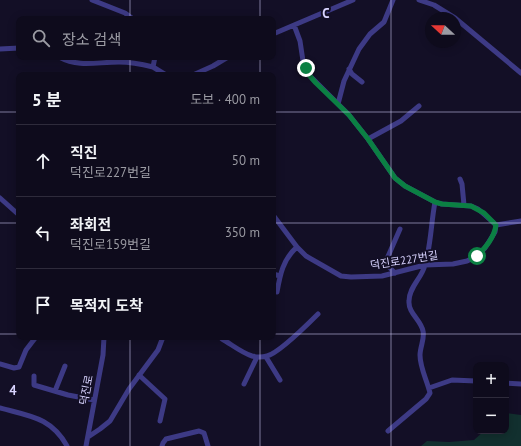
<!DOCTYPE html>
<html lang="ko">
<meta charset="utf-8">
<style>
:root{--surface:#0e0b1c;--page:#1c1929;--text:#f1f3f6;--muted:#9b9ba3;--line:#2e2b3b}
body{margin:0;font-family:"PT Sans","Noto Sans KR",sans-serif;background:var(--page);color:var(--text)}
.controls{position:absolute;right:12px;bottom:12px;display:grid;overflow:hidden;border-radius:8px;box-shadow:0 2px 10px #0003}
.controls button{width:36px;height:36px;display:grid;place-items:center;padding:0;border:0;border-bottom:1px solid var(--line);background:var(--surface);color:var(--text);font:20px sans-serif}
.compass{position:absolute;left:425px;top:12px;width:36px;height:36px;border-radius:50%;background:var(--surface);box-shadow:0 2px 10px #0003;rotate:291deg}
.stop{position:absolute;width:12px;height:12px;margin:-9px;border:3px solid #0b8043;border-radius:50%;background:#fff}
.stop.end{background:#0b8043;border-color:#fff;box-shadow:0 1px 4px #0008}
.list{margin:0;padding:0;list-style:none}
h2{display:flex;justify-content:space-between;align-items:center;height:52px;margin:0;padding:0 16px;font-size:17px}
h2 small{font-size:13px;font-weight:400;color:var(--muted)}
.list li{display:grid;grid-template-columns:26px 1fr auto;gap:12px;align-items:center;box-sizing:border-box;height:72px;padding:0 16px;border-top:1px solid var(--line)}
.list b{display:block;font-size:15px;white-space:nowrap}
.list p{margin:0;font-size:13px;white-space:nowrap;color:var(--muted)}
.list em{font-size:13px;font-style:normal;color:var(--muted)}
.icon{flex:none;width:22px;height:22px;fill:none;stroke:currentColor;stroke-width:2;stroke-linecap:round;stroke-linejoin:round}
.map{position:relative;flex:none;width:521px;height:446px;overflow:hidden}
.search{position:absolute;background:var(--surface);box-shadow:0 2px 10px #0003;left:16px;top:16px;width:260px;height:44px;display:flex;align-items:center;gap:10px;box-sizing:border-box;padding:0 14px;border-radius:8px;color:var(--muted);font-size:15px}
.panel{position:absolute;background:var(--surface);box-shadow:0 2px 10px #0003;left:16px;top:72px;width:260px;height:268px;border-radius:8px}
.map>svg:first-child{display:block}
</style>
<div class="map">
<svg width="521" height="446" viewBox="0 0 521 446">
<rect width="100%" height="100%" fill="#130f26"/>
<path fill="#12302f" d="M506,413l15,2v31h-100l6,-5 22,1 25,-2 10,-9h22z"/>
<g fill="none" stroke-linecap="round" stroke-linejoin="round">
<path stroke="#3d3a85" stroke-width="5" d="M92,0l33,13 8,6
M419,0l15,5 21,13
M455,18l66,55
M294,25l6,16 3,20 5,13 41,41 19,24 27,39 10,8 30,16 6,2 30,2 7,3 18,16 25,-4
M273,34l80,-34
M0,49l19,-1
M59,57c21,11 37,5 60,5 12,0 22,2 34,5
M155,57l-2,10 13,8
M349,69l3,5 10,8
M193,75l20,-9 15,-9
M338,104l6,-23 15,-32 11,-15 14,-12 9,-22
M368,139l33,-18 18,-15
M460,179l2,5 2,21
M0,198l19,17
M273,215l24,32 9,9 35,20 10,1 31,-1 43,-11 28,-1 14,-3 10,-5 8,-8 10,-16 1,-7
M395,273l-8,-8 -1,-4 14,-32
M273,274l7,2
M277,292c3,-17 6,-33 20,-45
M223,337l-1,2c9,5 20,14 30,17 4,1 11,1 15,0 12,-3 41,-32 51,-42
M266,357l14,23
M0,364l14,4 5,-1 7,-17 10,-13
M139,375l26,24 -5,22
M34,376v9l34,10 26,5
M506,383l15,1
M244,384l13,-27
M429,388l23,-8 24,1
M55,391l10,-25
M0,408c29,8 51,9 67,38
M388,431l38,-32 4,-6c-3,-13 -10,-25 -10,-38 0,-8 5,-17 3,-24 -2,-11 -15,-18 -14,-30 0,-14 13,-23 16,-36 6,-20 6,-42 10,-63
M88,437l12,-8 10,-8 19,-32 29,-39 5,-13
M86,446l17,-91 1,-18
M162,446l1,-3 3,-4 33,-8 5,2 4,13"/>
</g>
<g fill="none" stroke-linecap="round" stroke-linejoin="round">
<path stroke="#0b8043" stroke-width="5" d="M306,68l2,6 8,9 33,32 19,24 27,39 10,8 30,16 7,2 29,2 13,7 12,12c-2,13 -10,22 -19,31"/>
</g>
<path fill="none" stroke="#d9d4ff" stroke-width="1" stroke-opacity="0.55" d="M130,0v19M260,0v19M391,0v446M130,57v18M260,57v18M0,112h19M273,112h248M0,223h19M273,223h248M0,334h19M273,334h248M130,337v109M260,337v109"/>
<g text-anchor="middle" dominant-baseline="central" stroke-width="4" stroke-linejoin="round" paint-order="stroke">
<g font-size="11" fill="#d9d4ff" stroke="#130f26">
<text transform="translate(404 260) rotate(-9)">덕진로227번길</text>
<text transform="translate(86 390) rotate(-79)">덕진로</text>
</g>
</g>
<g font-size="13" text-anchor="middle" font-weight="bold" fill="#d9d4ff" stroke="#130f26" stroke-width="4" stroke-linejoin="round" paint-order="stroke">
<text x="326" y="18">C</text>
<text x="13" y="395">4</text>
</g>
</svg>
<div class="controls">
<button>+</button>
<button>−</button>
</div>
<svg class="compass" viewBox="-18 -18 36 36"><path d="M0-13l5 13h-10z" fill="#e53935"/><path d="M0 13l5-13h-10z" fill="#9b9ba3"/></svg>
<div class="stop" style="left:477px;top:256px"></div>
<div class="stop end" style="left:306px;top:68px"></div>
<div class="search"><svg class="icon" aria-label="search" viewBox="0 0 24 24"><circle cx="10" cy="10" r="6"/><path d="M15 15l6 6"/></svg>장소 검색</div>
<section class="panel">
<h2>5 분<small>도보 · 400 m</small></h2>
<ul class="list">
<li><svg class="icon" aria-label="ahead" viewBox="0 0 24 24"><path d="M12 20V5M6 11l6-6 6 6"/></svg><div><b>직진</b><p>덕진로227번길</p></div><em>50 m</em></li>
<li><svg class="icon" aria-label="left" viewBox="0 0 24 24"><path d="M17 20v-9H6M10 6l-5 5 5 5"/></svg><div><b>좌회전</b><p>덕진로159번길</p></div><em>350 m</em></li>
<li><svg class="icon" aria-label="arrive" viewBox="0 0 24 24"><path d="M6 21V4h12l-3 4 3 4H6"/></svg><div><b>목적지 도착</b></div></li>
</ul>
</section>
</div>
